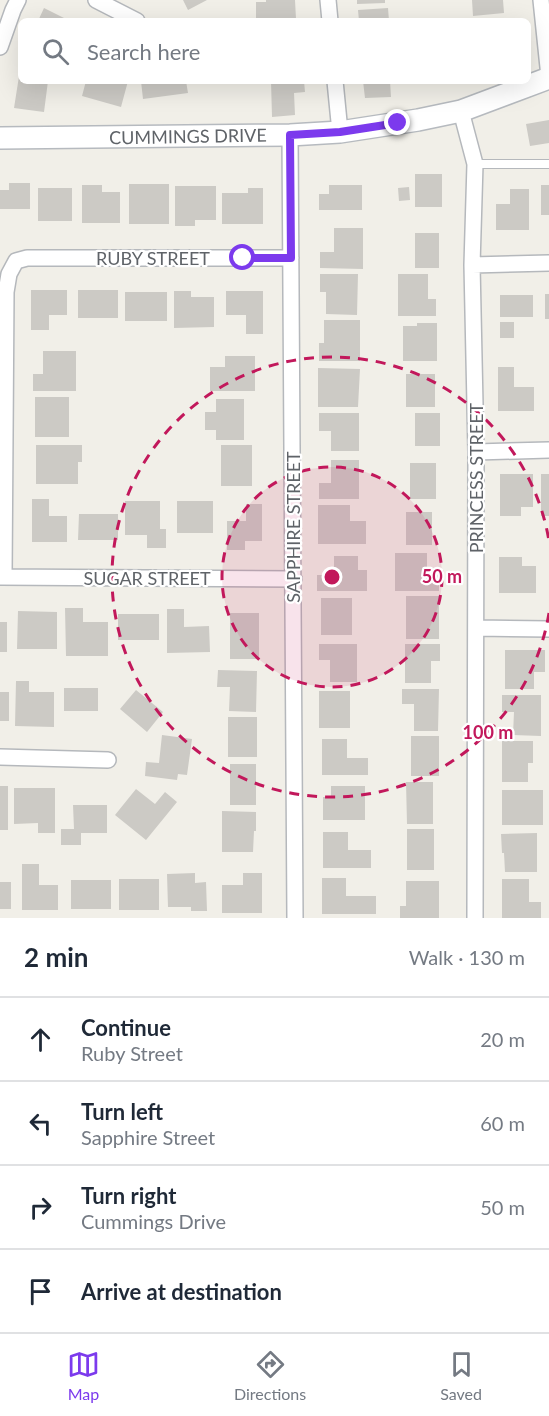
<!DOCTYPE html>
<meta charset="utf-8">
<style>
:root{--surface:#fff;--page:#f2f2f3;--text:#1f2937;--muted:#747a83;--line:#e0e1e3;--accent:#7c3aed}
body{margin:0;font-family:Lato,sans-serif;background:var(--page);color:var(--text)}
.stop{position:absolute;width:18px;height:18px;margin:-14px;border:4px solid #7c3aed;border-radius:50%;background:#fff}
.stop.end{background:#7c3aed;border-color:#fff;box-shadow:0 2px 6px #0008}
.list{margin:0;padding:0;list-style:none}
h2{display:flex;justify-content:space-between;align-items:center;height:78px;margin:0;padding:0 24px;font-size:26px}
h2 small{font-size:20px;font-weight:400;color:var(--muted)}
.list li{display:grid;grid-template-columns:39px 1fr auto;gap:18px;align-items:center;box-sizing:border-box;height:84px;padding:0 24px;border-top:2px solid var(--line)}
.list b{display:block;font-size:22px;white-space:nowrap}
.list p{margin:0;font-size:20px;white-space:nowrap;color:var(--muted)}
.list em{font-size:20px;font-style:normal;color:var(--muted)}
.icon{flex:none;width:33px;height:33px;fill:none;stroke:currentColor;stroke-width:2;stroke-linecap:round;stroke-linejoin:round}
.map{position:relative;flex:none;width:549px;height:918px;overflow:hidden}
.search{position:absolute;background:var(--surface);box-shadow:0 6px 24px #0002;left:18px;right:18px;top:18px;height:66px;display:flex;align-items:center;gap:15px;box-sizing:border-box;padding:0 21px;border-radius:9px;color:var(--muted);font-size:22px}
.sheet{height:414px;background:var(--surface)}
nav{display:flex;justify-content:space-around;align-items:center;box-sizing:border-box;height:84px;border-top:2px solid var(--line);background:var(--surface);font-size:16px;color:var(--muted)}
nav a{display:grid;justify-items:center;gap:3px}
nav .on{color:var(--accent)}
.map>svg:first-child{display:block}
</style>
<div class="map">
<svg width="549" height="918" viewBox="0 0 549 918">
<rect width="100%" height="100%" fill="#f1efe8"/>
<path fill="#cccac5" d="M183,0h24l-19,10z
M266,0h29l1,19 -40,2v-19h10z
M357,0h28v3l-28,1z
M472,0h31l1,13 -31,3z
M44,8l26,13h-32z
M388,8l1,13h-30l-1,-11z
M20,70h1v11h27l-4,31 -30,-4z
M86,81h42l-7,26 -39,-11z
M141,81h45l2,12 -45,6z
M271,81h33l1,11 -11,1 1,22 -23,2z
M363,81h27l1,16 -26,1z
M549,120v23l-19,3 -4,-22z
M415,174h27v33h-27z
M9,183h21v26h-30v-19h9z
M129,184h40v40h-40z
M82,185h20v7h18v31h-38z
M329,185h33v25h-43v-16h10z
M541,185h8v30h-8z
M175,186h41v34h-21v6h-20z
M409,187l1,13 -11,1 -1,-13z
M38,188h34v33h-34z
M248,188h15v36h-41v-31h26z
M510,189h19v41h-33v-26h14z
M334,228h29v41l-43,-1v-16h14z
M415,233h24v35h-24z
M320,274h38l-1,41 -31,-1v-22h-6z
M398,274h30v25h8v17h-38z
M31,290h36v25h-18v15h-18z
M78,290h40v28h-40z
M174,291h17v6h23v30l-40,1z
M226,291h37v43h-17v-19h-20z
M125,292h42v29h-42z
M545,294h4v25h-4z
M500,295h33v22h-33z
M324,320h36v41h-41v-18h5z
M500,322h14v16h-14z
M417,323h20v38h-34v-35h14z
M43,351h33v40h-43v-17h10z
M225,356h30v35h-45v-24h15z
M498,367h16v20h20v24h-36z
M318,368l42,1 -2,38h-40z
M406,374h29v33h-29z
M35,397h34v40h-34z
M216,399h28v41h-28v-10h-11v-18h11z
M319,413h40v38h-28v-20h-12z
M415,413h25v33h-25z
M36,445h46v17h-4v22h-42z
M221,445h31v41h-31z
M331,460h28v39h-40v-16h12z
M410,463h26v36h-26z
M500,474h33v33h-12v9h-21z
M541,474h8v42h-8z
M32,499h17v17h18v26h-35z
M125,501h35v28h6v19h-19v-13h-22z
M177,501h36v32h-36z
M246,504h16v37h-17v9h-18v-29h19z
M318,505h32v16h16v23h-48z
M406,512h26v33h-26z
M79,514h39v26h-40z
M395,553h32v22h12v16h-44z
M334,556h24v14h9v21h-50v-16h17z
M499,557h23v9h14v27h-37z
M406,596h33v43h-33z
M321,598h31v37h-31z
M65,608h18v14h25v34h-42z
M167,609h17v18l25,-1 1,26 -43,1z
M18,611l39,1v37h-40z
M230,613h29v46h-29z
M118,614h41v26h-41z
M0,622h7v30h-7z
M319,644h38v38h-27v-22h-11z
M405,644h35v17h-9v22h-26z
M505,650h40v22h-11v17h-29z
M218,670l39,1 -1,41 -27,-1 1,-24h-13z
M16,681h13v11h25v35l-39,-1z
M64,688h34v23h-34z
M402,689h37l-1,42h-24v-27h-12z
M136,690l27,22 -16,20 -27,-23z
M319,691h31v37h-31z
M0,692h9v29h-9z
M502,695h39v41l-28,-1 1,-23h-12z
M228,717h29v40h-29z
M162,735l30,4 -5,36 -9,-1 -1,6 -32,-4 1,-14 13,1z
M411,736h28v40h-28z
M322,739h25v19h21v17h-46z
M502,741h31v22h-5v19h-26z
M230,764h26v41h-26z
M406,782h27v42h-26z
M0,786h8v44h-8z
M331,786h34v34h-42v-23h8z
M14,788h41v45h-17v-10l-24,1z
M136,789l19,15 10,-12 12,10 -31,38 -31,-25z
M502,790h41v35h-41z
M73,805h34v28h-26v12h-20v-16h13z
M222,811l34,1v19h-2l-1,21h-31z
M407,829h27v41h-27z
M323,832h25v18h23v18h-48z
M537,833v39h-32l-1,-19h-2l-1,-19z
M22,864h17v21h19v25h-36z
M195,873v10l11,-1 1,29h-16v-4h-23l-1,-33z
M243,873h19v40h-40v-28h21z
M322,878h24v18h30v18h-54z
M119,879h40v31h-40z
M502,879h27v23h12v16h-39z
M71,880h40v29h-40z
M406,881h33v37h-39v-12h6z
M0,882h11v27h-11z"/>
<g fill="none" stroke-linecap="round" stroke-linejoin="round">
<g stroke="#b5b8bc" stroke-width="10">
<path id="lane" d="M475,164h74"/>
</g>
<g stroke="#b5b8bc" stroke-width="18">
<path id="street" d="M96,0l41,21
M328,0l2,21
M541,0l8,77
M0,47l13,-37 5,-10
M335,81l5,51
M461,111l14,53 -3,101 4,187 -1,466
M290,135l5,783
M472,265l77,-2
M476,452l73,-2
M0,577l294,2
M4,577l2,-285 3,-18 7,-13 11,-3h264
M476,628l73,1
M0,757l108,3"/>
</g>
<g stroke="#b6babf" stroke-width="24">
<path id="secondary" d="M0,138l290,-3 50,-3 78,-12 43,-9 88,-33"/>
</g>
<use href="#lane" stroke="#fff" stroke-width="8"/>
<use href="#street" stroke="#fff" stroke-width="15"/>
<use href="#secondary" stroke="#fff" stroke-width="21"/>
</g>
<g fill="none" stroke-linecap="round" stroke-linejoin="round">
<path stroke="#7c3aed" stroke-width="8" d="M243,258h48l-1,-123 50,-3 58,-9"/>
</g>
<circle cx="332" cy="577" r="110" fill="#c2185b" fill-opacity=".12"/>
<g fill="none" stroke="#c2185b" stroke-width="3" stroke-dasharray="10 8">
<circle cx="332" cy="577" r="110"/>
<path d="M549 613A220 220 0 1 1 549 541"/>
</g>
<g text-anchor="middle" dominant-baseline="central" stroke-width="4.5" stroke-linejoin="round" paint-order="stroke">
<g font-size="18" fill="#5f6368" stroke="#fff">
<text transform="translate(188 136) rotate(-1)">CUMMINGS DRIVE</text>
<text x="153" y="258">RUBY STREET</text>
<text transform="translate(476 478) rotate(-90)">PRINCESS STREET</text>
<text transform="translate(293 527) rotate(-90)">SAPPHIRE STREET</text>
<text x="147" y="578">SUGAR STREET</text>
</g>
</g>
<circle cx="332" cy="577" r="9" fill="#c2185b" stroke="#fff" stroke-width="3"/>
<g font-size="18" text-anchor="middle" font-weight="bold" fill="#c2185b" stroke="#fff" stroke-width="4.5" stroke-linejoin="round" paint-order="stroke">
<text x="442" y="583">50 m</text>
<text x="488" y="739">100 m</text>
</g>
</svg>
<div class="stop" style="left:243px;top:258px"></div>
<div class="stop end" style="left:398px;top:123px"></div>
<div class="search"><svg class="icon" aria-label="search" viewBox="0 0 24 24"><circle cx="10" cy="10" r="6"/><path d="M15 15l6 6"/></svg>Search here</div>
</div>
<section class="sheet">
<h2>2 min<small>Walk · 130 m</small></h2>
<ul class="list">
<li><svg class="icon" aria-label="ahead" viewBox="0 0 24 24"><path d="M12 20V5M6 11l6-6 6 6"/></svg><div><b>Continue</b><p>Ruby Street</p></div><em>20 m</em></li>
<li><svg class="icon" aria-label="left" viewBox="0 0 24 24"><path d="M17 20v-9H6M10 6l-5 5 5 5"/></svg><div><b>Turn left</b><p>Sapphire Street</p></div><em>60 m</em></li>
<li><svg class="icon" aria-label="right" viewBox="0 0 24 24"><path d="M7 20v-9h11M14 6l5 5-5 5"/></svg><div><b>Turn right</b><p>Cummings Drive</p></div><em>50 m</em></li>
<li><svg class="icon" aria-label="arrive" viewBox="0 0 24 24"><path d="M6 21V4h12l-3 4 3 4H6"/></svg><div><b>Arrive at destination</b></div></li>
</ul>
</section>
<nav>
<a class="on"><svg class="icon" aria-label="map" viewBox="0 0 24 24"><path d="M3 6l6-2 6 2 6-2v14l-6 2-6-2-6 2zM9 4v14M15 6v14"/></svg>Map</a>
<a><svg class="icon" aria-label="directions" viewBox="0 0 24 24"><path d="M12 3l9 9-9 9-9-9zM9 14v-3h6M13 9l2 2-2 2"/></svg>Directions</a>
<a><svg class="icon" aria-label="saved" viewBox="0 0 24 24"><path d="M7 4h10v16l-5-4-5 4z"/></svg>Saved</a>
</nav>
